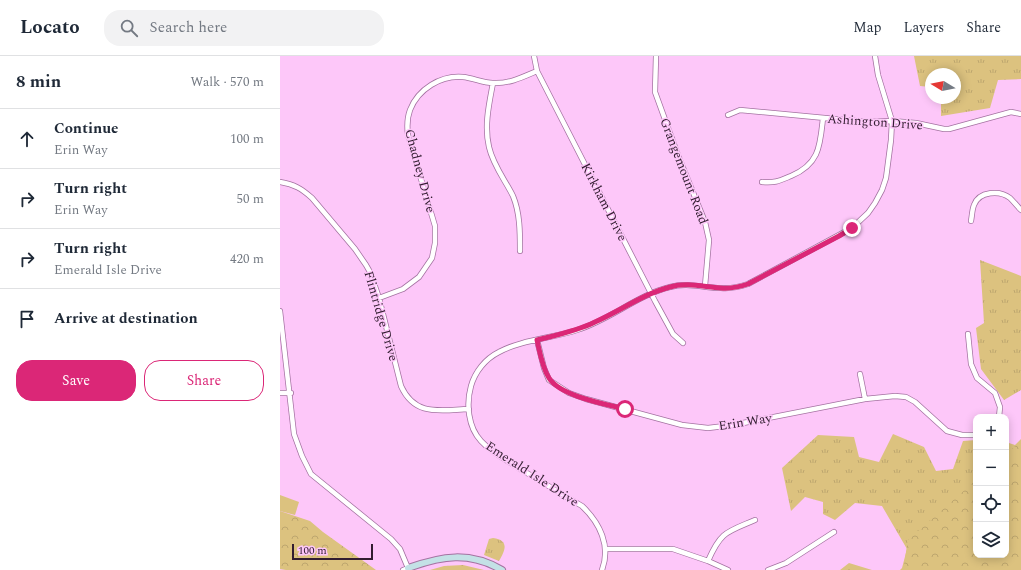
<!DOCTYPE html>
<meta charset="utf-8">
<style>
:root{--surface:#fff;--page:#f2f2f3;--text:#1f2937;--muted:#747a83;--line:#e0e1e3;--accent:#db2777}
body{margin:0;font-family:Spectral,serif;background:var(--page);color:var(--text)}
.controls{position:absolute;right:12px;bottom:12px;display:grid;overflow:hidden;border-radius:8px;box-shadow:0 2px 10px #0003}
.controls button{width:36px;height:36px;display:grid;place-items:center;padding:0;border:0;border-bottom:1px solid var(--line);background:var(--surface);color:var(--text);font:20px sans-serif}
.compass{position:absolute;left:645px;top:12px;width:36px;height:36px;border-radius:50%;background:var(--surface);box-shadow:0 2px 10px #0003;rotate:280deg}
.scale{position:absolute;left:12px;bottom:10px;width:81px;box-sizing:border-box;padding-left:4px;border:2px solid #321d30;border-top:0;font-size:11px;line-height:14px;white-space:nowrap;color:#321d30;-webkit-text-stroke:3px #fdc7f9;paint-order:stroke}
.stop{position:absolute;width:12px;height:12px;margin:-9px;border:3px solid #db2777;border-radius:50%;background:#fff}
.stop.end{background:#db2777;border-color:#fff;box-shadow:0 1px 4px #0008}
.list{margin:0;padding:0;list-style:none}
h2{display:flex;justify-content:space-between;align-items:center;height:52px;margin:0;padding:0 16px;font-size:17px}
h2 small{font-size:13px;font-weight:400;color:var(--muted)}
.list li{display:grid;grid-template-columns:26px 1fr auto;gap:12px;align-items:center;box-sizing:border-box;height:60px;padding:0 16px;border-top:1px solid var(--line)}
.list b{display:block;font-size:15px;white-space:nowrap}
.list p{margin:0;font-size:13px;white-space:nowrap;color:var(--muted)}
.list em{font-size:13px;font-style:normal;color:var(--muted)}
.actions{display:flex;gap:8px;padding:12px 16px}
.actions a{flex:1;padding:9px 0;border:1px solid var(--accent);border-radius:16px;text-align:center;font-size:14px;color:var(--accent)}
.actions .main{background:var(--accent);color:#fff}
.icon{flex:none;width:22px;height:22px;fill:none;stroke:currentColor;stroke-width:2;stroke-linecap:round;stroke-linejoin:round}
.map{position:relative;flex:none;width:741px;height:514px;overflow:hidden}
header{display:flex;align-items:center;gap:24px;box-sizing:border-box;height:56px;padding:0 20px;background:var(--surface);border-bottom:1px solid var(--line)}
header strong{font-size:19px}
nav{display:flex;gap:22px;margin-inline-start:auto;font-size:14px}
.search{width:280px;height:36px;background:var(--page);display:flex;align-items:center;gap:10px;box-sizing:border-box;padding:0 14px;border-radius:16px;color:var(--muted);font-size:15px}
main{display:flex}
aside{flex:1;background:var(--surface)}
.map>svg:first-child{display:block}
</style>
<header>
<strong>Locato</strong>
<div class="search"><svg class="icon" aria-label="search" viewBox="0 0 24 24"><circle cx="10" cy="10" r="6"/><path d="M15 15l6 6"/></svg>Search here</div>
<nav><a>Map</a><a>Layers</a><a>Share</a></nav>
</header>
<main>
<aside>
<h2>8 min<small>Walk · 570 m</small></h2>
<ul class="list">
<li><svg class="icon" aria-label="ahead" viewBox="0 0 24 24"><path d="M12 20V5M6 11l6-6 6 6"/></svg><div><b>Continue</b><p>Erin Way</p></div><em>100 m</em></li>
<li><svg class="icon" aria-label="right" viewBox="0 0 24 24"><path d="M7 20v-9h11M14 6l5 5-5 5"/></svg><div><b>Turn right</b><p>Erin Way</p></div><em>50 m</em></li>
<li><svg class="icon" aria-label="right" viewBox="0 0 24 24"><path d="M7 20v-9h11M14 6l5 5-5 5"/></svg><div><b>Turn right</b><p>Emerald Isle Drive</p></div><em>420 m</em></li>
<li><svg class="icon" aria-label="arrive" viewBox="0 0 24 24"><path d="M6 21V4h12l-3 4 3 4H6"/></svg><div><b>Arrive at destination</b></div></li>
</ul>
<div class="actions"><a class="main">Save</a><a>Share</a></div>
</aside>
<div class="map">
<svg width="741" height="514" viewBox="0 0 741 514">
<defs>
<pattern id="grass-tufts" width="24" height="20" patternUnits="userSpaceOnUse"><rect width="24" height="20" fill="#dcc27f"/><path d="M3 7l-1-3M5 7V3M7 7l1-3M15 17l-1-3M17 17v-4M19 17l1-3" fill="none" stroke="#bda66e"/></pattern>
<pattern id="park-crowns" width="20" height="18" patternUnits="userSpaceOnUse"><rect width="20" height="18" fill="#dcc27f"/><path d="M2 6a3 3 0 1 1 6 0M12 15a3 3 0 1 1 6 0" fill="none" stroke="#bda66e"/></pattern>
</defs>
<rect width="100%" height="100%" fill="#fdc7f9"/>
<path fill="url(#grass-tufts)" d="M634,0h107v23l-23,1 -8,28 -49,8v-18h14v-24h-24v13l-11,-1z
M700,204l41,16v114l-17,10 -23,-31 -5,-41 8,-5z
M613,378l31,13 12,24 17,-2 10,-28 13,-1v115h30v-113l9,3 6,-6v131h-121l2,-2 5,-19 -25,-43 -27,-3 -20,17 -12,-6v-12l-18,-5 -14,14 -9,-43 36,-33 36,2 5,20 20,5z
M213,482c17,2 12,13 6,23l-15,-6 5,-16z
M569,507l23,7h-32z"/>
<path fill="url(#park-crowns)" d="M741,385v129h-118l5,-30 68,-60v75h30v-101z
M0,455l30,10 13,11 53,38h-90l-6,-1z
M183,509l21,5h-54l14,-4z"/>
<path fill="#dcc27f" d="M0,439l19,7 -4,13 -15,-4z"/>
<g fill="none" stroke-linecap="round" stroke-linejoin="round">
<g stroke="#a472a1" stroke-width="6">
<path id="street" d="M254,0l3,15 118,230 18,33 10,9
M376,0l-1,36 24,66 26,64 4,18 -4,46
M213,27c-4,21 -9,43 -4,64 4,18 16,33 24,49 7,17 7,36 7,55
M448,59l12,-5 127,12 25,-1 24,2 28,6h5l62,-17 10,2
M0,126c14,2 22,7 32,16l43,51 11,16 4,7 9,26 22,88c14,31 39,24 68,23
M482,126c14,1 17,-1 29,-6 29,-12 29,-31 32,-58
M691,165c1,-5 1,-11 3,-16 5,-14 26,-15 36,-7 4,4 8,9 11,12
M99,242l24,-9 16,-12 13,-19 3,-15v-17l-27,-91c-1,-8 -1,-17 2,-25 8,-21 31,-35 53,-33 10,1 20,6 30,6 16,1 30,-6 44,-12
M0,255l14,123 8,22 9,18 80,65 9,10 8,19 -5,2
M688,278l3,30 6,14 18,15 5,14 -1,10
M257,284l7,28 5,12 20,13 17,6 96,26 26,3 25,-3 132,-26 30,-3 11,1 9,5 32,29 15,4h14
M580,318l5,25
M0,337h11
M325,493h68l35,12 20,9
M428,505c13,-30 19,-29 47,-41
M322,514c9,-24 -2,-47 -20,-64 -21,-12 -41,-25 -62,-37 -13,-9 -28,-16 -39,-28 -13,-14 -15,-37 -10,-55 4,-14 14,-27 28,-34 22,-12 54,-14 78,-22 33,-10 60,-35 93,-43 17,-5 34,1 51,1 9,1 18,-1 27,-4l104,-56 16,-15 7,-10 7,-13 4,-12 5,-38 1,-19 -14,-46 -3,-19
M488,514l18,-7 48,-31"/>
</g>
<g stroke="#a472a1" stroke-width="8">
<path id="secondary" d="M128,512c34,-12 61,-17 94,2"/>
</g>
<use href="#street" stroke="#fff" stroke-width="4.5"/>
<use href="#secondary" stroke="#c3e1e6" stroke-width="6"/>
</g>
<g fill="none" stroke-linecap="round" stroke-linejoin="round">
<path stroke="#db2777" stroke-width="5" d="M345,353c-20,-5 -65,-13 -76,-31 -7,-11 -9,-25 -12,-38 20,-5 40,-9 58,-18 25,-11 48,-28 75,-35 16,-5 34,0 51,1 9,1 18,-1 27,-4l91,-48 13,-8"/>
</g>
<g text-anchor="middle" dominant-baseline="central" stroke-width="3" stroke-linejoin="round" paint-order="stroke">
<g font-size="13" fill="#321d30" stroke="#fdc7f9">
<text transform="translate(595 66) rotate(4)">Ashington Drive</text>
<text transform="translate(140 115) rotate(75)">Chadney Drive</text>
<text transform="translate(404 115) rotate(69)">Grangemount Road</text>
<text transform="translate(324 146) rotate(63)">Kirkham Drive</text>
<text transform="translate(101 260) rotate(74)">Flintridge Drive</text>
<text transform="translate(465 366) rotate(-9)">Erin Way</text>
<text transform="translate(252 418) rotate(33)">Emerald Isle Drive</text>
</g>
</g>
</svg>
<div class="controls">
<button>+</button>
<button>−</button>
<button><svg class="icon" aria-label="locate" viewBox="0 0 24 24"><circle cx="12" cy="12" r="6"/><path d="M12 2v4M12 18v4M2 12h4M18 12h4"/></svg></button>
<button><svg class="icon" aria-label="layers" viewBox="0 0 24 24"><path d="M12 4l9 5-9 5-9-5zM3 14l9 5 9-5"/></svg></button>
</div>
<svg class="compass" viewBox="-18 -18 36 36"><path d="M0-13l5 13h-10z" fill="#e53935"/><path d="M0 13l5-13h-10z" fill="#747a83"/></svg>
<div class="scale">100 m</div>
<div class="stop" style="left:345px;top:353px"></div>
<div class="stop end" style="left:572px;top:172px"></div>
</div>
</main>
